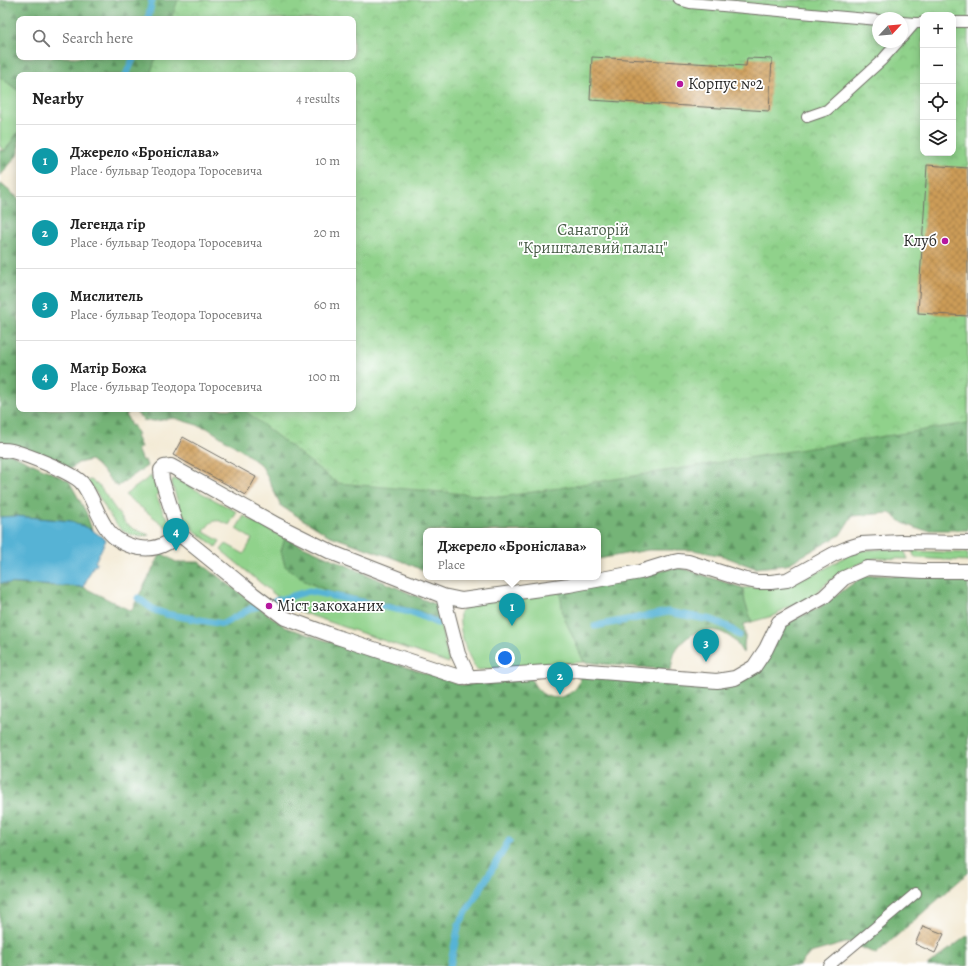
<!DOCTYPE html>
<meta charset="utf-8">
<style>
:root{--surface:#fff;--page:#f6f6f6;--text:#222;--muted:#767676;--line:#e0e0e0;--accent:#b5179e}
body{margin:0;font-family:Alegreya,serif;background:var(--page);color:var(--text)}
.controls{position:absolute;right:12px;top:12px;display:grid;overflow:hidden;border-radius:8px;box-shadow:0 2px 10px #0003}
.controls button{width:36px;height:36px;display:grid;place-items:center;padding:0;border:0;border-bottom:1px solid var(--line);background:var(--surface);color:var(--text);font:20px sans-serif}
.compass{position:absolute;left:872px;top:12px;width:36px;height:36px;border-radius:50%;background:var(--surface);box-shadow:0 2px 10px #0003;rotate:64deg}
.you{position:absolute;left:505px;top:658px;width:14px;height:14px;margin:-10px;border:3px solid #fff;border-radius:50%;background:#1a73e8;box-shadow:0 0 0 6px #1a73e833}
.badge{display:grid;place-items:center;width:26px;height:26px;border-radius:50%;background:var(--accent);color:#fff;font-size:13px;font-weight:700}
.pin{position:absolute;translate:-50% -33px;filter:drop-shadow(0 1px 2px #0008)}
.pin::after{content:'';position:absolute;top:21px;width:14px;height:12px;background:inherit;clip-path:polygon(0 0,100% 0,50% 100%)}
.popup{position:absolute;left:423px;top:528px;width:178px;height:52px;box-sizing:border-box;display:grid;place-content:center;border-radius:8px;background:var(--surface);filter:drop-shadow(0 1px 3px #0005);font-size:13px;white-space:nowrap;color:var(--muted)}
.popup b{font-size:15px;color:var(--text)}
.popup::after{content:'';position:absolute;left:50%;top:100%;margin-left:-8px;border:8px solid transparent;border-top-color:var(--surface)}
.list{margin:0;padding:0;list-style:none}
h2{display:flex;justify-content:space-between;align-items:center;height:52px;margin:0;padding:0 16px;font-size:17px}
h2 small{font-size:13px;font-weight:400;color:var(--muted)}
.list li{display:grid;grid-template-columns:26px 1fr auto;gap:12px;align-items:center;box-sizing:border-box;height:72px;padding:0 16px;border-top:1px solid var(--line)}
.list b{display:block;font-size:15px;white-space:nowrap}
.list p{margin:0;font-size:13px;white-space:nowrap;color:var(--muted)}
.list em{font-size:13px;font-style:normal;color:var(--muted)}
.icon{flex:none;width:22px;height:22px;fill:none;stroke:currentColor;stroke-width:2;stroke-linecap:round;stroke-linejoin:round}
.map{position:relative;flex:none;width:968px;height:966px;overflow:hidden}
.search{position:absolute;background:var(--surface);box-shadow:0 2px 10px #0003;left:16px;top:16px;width:340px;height:44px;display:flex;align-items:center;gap:10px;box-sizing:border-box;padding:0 14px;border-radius:8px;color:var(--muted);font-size:15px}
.panel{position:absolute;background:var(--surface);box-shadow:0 2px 10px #0003;left:16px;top:72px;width:340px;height:340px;border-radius:8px}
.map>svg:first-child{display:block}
</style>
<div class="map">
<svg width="968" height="966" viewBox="0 0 968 966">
<defs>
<pattern id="forest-firs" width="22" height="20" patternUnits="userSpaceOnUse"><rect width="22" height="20" fill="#74b477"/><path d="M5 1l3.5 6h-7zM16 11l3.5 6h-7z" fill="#5f9362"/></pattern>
<pattern id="park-crowns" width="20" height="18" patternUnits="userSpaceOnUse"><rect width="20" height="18" fill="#90d28b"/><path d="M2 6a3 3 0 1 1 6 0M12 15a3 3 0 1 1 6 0" fill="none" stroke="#7cb478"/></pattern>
<pattern id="building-cross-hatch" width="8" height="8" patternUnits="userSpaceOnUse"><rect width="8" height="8" fill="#cd9d58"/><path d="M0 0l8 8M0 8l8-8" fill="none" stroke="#a78049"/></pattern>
</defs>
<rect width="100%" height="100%" fill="#fff"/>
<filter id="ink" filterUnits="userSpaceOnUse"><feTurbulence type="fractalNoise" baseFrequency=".025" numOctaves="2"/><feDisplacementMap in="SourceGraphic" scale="8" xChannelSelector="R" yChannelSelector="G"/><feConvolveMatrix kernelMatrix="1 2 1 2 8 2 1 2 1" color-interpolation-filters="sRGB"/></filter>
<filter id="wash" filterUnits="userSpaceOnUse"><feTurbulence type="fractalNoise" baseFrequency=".012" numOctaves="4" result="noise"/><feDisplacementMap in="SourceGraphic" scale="16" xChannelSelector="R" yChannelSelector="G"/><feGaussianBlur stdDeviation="0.9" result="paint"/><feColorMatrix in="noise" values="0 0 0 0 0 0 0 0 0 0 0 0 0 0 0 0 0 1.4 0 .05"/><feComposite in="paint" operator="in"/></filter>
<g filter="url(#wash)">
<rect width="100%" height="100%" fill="#f3ead4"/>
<path fill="#90d28b" stroke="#5e7e5b" d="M0,77l19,14v40l-14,20 -5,-4v-25l2,-3 -2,-1z
M151,476l8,18 -3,1 9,21h2l7,17 -49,-38z
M174,479h2l61,33 -8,13c-12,-7 -18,-6 -25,7l16,9 -4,6 -26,-20 -10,-18 -8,-25v-4z
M91,480l9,7 25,36 9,6 15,6c-5,2 -7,2 -12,1 -25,-4 -29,-29 -43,-46 -2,-3 -6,-6 -9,-9z
M244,516l46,25 146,64 13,58 -157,-54 -71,-59 5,-6 18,10 8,-15 -16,-10z
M882,549l22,1 4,9 -33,-1 -19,7 -15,7 -19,15 -6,7 -12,7 -18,7 -10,7 -32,9 1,13 -2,16c-4,-6 -7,-12 -13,-16 -17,-13 -41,-6 -52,10 -5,7 -6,15 -7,23l-87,-8 -107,8c-11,-16 -19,-40 -17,-58l12,-9 209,-35 62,20 46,-3 13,-7 19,-7 34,-20z
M912,551l56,2v8l-53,-3z"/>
<path fill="url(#forest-firs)" stroke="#507051" d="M0,0h266v19h-247v38h334v18h-334v16l-19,-14z
M19,131v22l-19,23v-26l5,1z
M0,183l19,16v210h334l615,-23v144h-47l-18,-7 -13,-10 -38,3 -12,19 -54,30 -31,3 -32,-12 -30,-6h-45l-50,9v-28h-172v41l-19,-9 -79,-28 -47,-29 -19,-40 -18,-14 -37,-24 -33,-10 -19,3 -12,-1 -9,-10 -8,4 5,12 2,-1 5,10 -2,1 5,11 -4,2 5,12 3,-1 2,6 -30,21 -20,-22 -6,-5 -13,3 -9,7 -69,-23z
M0,453l12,1 57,27 17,31 6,18 -21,-9 -55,-5 -16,1z
M285,538l151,67 4,15 -23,-10 -87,-18 -25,-11 -20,-15 -4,-15z
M161,553l15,9h23l86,65 176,58 70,-7c6,16 20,24 35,17 5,-2 10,-6 12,-10 2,-3 2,-6 3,-9l151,10 52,-58 11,-9 25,-12 42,-30 11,-2 95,2v296l-92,81 -27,-12 -39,11 -11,13h-799v-383l83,4 48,24z
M674,568h7l62,20 2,14 7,20 -8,2 1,13 -2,16c-4,-6 -7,-12 -13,-16 -17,-13 -41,-6 -52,10 -5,7 -6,15 -7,23l-87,-8 -21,-47 -3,-24z
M968,935v31h-41z"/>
<path fill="url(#park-crowns)" stroke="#5e7e5b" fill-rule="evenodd" d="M178,0h790v423l-467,74 -164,-14 -94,-74h110v-334h-203l6,-18h197v-38h-182zM923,15h30v138h-30zM878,18h24v24h-24z"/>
<path fill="#56b3d5" stroke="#406f80" d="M16,516l55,5 21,9 14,10 -11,22 2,1 -1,3 -2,-1 -11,22 -83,-4v-66z"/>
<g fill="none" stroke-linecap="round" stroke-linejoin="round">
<path stroke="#56b3d5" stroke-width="7" d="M148,19l4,-19
M126,75l8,-18
M138,598l16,12 12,4 57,10 29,-16 57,-17 106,22 22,10
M595,626l73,-14 44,8 14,6 13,9
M450,966l9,-42 50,-83"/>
</g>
<g id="blocks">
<path fill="url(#building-cross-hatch)" d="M592,57l154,9 1,-8 25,1 -3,52 -179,-11z
M927,165l41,3v148l-50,-3z
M183,437l73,40 -10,18 -73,-40z
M923,926l21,8 -9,19 -20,-9z"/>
</g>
</g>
<g filter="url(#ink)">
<use href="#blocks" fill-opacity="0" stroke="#716e66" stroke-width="1"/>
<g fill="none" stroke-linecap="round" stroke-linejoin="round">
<g stroke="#716e66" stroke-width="12">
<path id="service" d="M679,0l11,3 188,17
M902,22l13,1
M953,22h15
M902,38l13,-15h8
M807,117l20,-7 55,-50 16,-18
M829,966l87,-73"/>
</g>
<g stroke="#716e66" stroke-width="16">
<path id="pedestrian" d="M0,450c4,0 8,0 12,1 15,4 60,21 70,32 10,13 14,29 23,43 12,20 41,29 62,17 4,-2 8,-6 12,-9
M968,543l-67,-1 -40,2 -13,4 -14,6 -47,26 -16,2h-14l-15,-3 -54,-17 -10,-1 -9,2 -29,9 -71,13 -107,15 -19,-4 -110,-43 -56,-28 -106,-59 -7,1 -3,3 1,10 17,54 74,60 32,24 49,18 128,42 114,-8 141,11 18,-3 19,-11 12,-18 13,-27 45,-25 20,-19 23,-10 56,3h45
M443,596l15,58 11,24"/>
</g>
<use href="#service" stroke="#fff" stroke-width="10"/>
<use href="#pedestrian" stroke="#fff" stroke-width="14"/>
</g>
</g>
<g fill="#b5179e" stroke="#fff" stroke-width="1.5">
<circle cx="680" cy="84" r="4"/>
<circle cx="945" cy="241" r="4"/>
<circle cx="269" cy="606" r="4"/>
</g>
<g text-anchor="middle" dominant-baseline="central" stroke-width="3.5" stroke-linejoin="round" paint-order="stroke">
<g font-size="16" fill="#2b2b2b" stroke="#fff" text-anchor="start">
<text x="688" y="84">Корпус №2</text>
<text x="937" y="241" text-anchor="end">Клуб</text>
<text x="277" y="606">Міст закоханих</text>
</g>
<g font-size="16" fill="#495d48" stroke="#fff">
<text x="593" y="230">Санаторій<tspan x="593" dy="18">"Кришталевий палац"</tspan></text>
</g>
</g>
</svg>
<div class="controls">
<button>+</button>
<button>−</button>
<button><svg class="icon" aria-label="locate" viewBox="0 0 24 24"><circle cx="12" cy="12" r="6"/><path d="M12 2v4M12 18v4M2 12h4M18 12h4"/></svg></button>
<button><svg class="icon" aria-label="layers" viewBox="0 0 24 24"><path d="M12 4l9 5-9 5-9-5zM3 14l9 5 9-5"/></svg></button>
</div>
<svg class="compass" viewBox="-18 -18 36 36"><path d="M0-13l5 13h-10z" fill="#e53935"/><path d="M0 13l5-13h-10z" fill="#767676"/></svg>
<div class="you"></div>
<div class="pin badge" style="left:512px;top:626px;background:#0f9aa8">1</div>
<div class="popup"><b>Джерело «Броніслава»</b>Place</div>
<div class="pin badge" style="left:560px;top:695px;background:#0f9aa8">2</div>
<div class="pin badge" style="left:706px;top:662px;background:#0f9aa8">3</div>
<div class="pin badge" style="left:176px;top:551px;background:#0f9aa8">4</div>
<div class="search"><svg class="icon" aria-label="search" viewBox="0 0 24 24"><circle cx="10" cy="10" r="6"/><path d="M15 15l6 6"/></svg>Search here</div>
<section class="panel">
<h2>Nearby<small>4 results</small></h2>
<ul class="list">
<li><span class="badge" style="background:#0f9aa8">1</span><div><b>Джерело «Броніслава»</b><p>Place · бульвар Теодора Торосевича</p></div><em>10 m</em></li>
<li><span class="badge" style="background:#0f9aa8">2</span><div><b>Легенда гір</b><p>Place · бульвар Теодора Торосевича</p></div><em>20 m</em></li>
<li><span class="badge" style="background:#0f9aa8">3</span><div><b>Мислитель</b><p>Place · бульвар Теодора Торосевича</p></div><em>60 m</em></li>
<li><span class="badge" style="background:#0f9aa8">4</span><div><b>Матір Божа</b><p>Place · бульвар Теодора Торосевича</p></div><em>100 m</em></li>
</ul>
</section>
</div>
